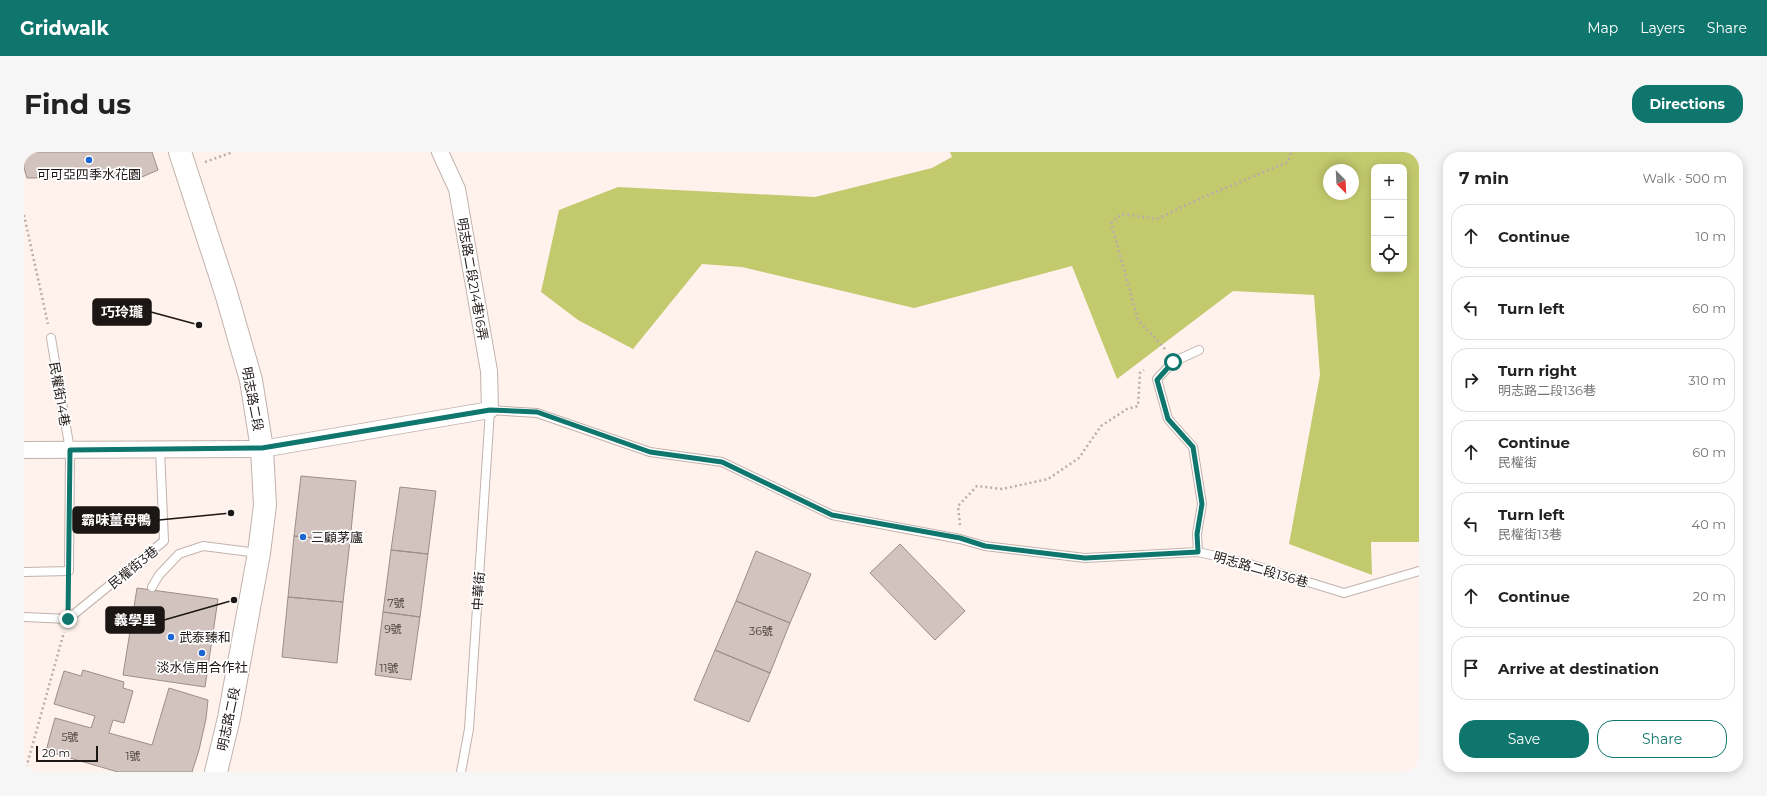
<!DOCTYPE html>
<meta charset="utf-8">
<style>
:root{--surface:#fff;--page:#f6f6f6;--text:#222;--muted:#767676;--line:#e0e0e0;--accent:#0f766e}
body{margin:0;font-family:Montserrat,"Noto Sans TC",sans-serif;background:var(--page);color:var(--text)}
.controls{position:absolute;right:12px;top:12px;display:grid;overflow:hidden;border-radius:8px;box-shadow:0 2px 10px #0003}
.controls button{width:36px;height:36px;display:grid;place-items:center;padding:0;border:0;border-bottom:1px solid var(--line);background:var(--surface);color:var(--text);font:20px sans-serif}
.compass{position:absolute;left:1299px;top:12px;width:36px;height:36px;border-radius:50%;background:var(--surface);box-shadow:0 2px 10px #0003;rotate:156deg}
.scale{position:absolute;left:12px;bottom:10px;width:62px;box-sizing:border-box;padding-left:4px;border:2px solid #1c1614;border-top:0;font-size:11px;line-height:14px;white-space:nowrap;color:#1c1614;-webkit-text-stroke:3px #fff;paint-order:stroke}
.stop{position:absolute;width:12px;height:12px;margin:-9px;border:3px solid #0f766e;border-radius:50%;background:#fff}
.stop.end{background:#0f766e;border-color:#fff;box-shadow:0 1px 4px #0008}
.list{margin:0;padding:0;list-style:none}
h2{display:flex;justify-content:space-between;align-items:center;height:52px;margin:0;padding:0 16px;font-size:17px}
h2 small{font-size:13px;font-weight:400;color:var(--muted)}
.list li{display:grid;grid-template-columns:26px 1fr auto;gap:12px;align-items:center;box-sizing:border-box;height:64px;margin:0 8px 8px;padding:0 8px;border:1px solid var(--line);border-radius:16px}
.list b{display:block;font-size:15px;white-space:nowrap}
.list p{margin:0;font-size:13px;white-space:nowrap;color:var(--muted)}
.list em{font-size:13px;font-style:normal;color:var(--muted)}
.actions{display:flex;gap:8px;padding:12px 16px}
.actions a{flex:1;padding:9px 0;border:1px solid var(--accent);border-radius:16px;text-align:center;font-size:14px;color:var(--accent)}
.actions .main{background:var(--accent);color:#fff}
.icon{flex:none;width:22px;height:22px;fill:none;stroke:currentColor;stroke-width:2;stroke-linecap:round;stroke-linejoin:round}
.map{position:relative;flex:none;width:1395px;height:620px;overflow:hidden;border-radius:16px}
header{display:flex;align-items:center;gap:24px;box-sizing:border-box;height:56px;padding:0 20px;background:var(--accent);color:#fff}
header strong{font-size:19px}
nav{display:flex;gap:22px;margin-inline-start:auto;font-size:14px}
.intro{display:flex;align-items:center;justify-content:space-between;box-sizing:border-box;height:96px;padding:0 24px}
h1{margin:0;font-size:28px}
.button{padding:10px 18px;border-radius:16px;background:var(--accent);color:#fff;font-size:14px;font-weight:700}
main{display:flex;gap:24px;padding:0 24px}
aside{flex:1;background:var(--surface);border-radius:16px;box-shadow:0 2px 10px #0003}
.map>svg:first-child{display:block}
</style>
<header>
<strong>Gridwalk</strong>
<nav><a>Map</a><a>Layers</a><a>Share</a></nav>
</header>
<div class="intro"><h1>Find us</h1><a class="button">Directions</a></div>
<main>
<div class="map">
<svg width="1395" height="620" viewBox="0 0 1395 620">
<rect width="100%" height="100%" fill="#fff2ed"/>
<path fill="#c3c96d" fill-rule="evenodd" d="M926,0h469v390h-48l1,33 -83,-31 31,-169 -6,-80 -81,-4 -116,88 -45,-113 -158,42 -172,-41 -40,-3 -69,85 -55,-29 -37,-28 18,-82 59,-23 197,10 117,-29 20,-11zM1350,15h30v102h-30zM1305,18h24v24h-24z"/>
<path fill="#d3c3be" stroke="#9c8d88" d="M0,0h128l6,18 -16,7 -115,1 -3,-10z
M277,324l55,5 -6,60 -56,-5z
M376,335l36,4 -8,63 -37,-4z
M270,384l56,5 -7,61 -55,-5z
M876,392l65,67 -30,29 -65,-67z
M367,398l37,4 -8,63 -37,-5z
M732,399l55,23 -21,49 -54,-22z
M113,436l81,11 -13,88 -82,-12z
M264,445l55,5 -6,61 -55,-6z
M712,449l54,22 -20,50 -55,-23z
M359,460l37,5 -9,63 -36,-5z
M691,498l55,23 -21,49 -55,-22z
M59,518l41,12 -1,6 10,3 -9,32 -11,-3 -4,13 43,12 17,-57 39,12 -2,19 -7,31 -7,22h-74l-72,-21 9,-33 36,10 4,-12 -41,-12 10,-33 17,5z"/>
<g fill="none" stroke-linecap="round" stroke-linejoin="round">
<g stroke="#c1b2ac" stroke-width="10">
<path id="service" d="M1174,400l-1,-18 5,-30 -9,-57 -25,-28 -11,-40 16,-17 26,-12
M0,420l45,-1 1,-121 -19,-112
M128,435l7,-12 20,-21 24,-8 55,7
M0,465l44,2 96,-78 -4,-91
M437,620l8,-43 21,-319 47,3 113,39 72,10 110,53 128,24 25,7 100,12 113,-6 48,11 98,30 75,-22"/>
</g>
<g stroke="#c1b2ac" stroke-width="18">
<path id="minor" d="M0,298l238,-1 228,-39 -1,-39 -32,-182 -17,-37"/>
</g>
<g stroke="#c1b2ac" stroke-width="24">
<path id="secondary" d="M156,0l46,141 25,87 11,69 3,56 -6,48 -30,165 -13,54"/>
</g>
<path stroke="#b8ada9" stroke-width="2.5" stroke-dasharray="2 3" stroke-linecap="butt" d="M181,10l28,-10
M0,63l24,109
M1141,197l-27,-29 -27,-97 11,-9 35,5 42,-20 89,-37 3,-10
M936,373l-2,-19 19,-20 25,3 46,-10 31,-21 22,-32 26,-17 11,-3 2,-33 4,-3
M44,447v-15
M1,620l39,-140"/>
<use href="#service" stroke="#fff" stroke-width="8"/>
<use href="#minor" stroke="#fff" stroke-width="16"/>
<use href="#secondary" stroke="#fff" stroke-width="22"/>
</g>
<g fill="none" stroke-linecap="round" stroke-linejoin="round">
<path stroke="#0f766e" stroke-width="5" d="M44,467l2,-169 192,-2 228,-38 47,2 113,40 72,10 110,53 128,23 25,8 100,12 113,-6 -1,-18 5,-30 -9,-57 -25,-28 -11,-39 16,-18"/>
</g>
<g fill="#1d66d2" stroke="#fff" stroke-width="1.5">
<circle cx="65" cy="8" r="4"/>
<circle cx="279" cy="385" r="4"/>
<circle cx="147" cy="485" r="4"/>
<circle cx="178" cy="501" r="4"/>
</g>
<g text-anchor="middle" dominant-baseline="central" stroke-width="3.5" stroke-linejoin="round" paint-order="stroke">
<g font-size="11" fill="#4a413e">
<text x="372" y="451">7號</text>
<text x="369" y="477">9號</text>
<text x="737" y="479">36號</text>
<text x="365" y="516">11號</text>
<text x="46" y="585">5號</text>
<text x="109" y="604">1號</text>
</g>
<g font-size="13" fill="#1c1614" stroke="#fff">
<text x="65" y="22">可可亞四季水花園</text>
<text x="287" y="385" text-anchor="start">三顧茅廬</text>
<text x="155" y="485" text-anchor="start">武泰臻和</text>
<text x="178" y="515">淡水信用合作社</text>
</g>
<g font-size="13" fill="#1c1614" stroke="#fff">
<text transform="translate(449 127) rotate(80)">明志路二段214巷16弄</text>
<text transform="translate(36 242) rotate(80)">民權街14巷</text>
<text transform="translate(229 247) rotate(79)">明志路二段</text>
<text transform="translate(109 415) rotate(-39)">民權街3巷</text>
<text transform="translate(1237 417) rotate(16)">明志路二段136巷</text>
<text transform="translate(454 439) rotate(-86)">中華街</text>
<text transform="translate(204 567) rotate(-78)">明志路二段</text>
</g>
</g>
<path fill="none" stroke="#1c1614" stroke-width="1.5" d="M175 173L127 160M207 361L135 368M210 448L140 468"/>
<g fill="#1c1614" stroke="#fff" stroke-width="1.5">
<circle cx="175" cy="173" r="4"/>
<circle cx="207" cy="361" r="4"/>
<circle cx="210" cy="448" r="4"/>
</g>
<g fill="#1c1614" stroke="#1c1614" stroke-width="1.5">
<rect x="69" y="147" width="58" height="26" rx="4"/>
<rect x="49" y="355" width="86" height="26" rx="4"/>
<rect x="82" y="455" width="58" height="26" rx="4"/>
</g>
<g font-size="14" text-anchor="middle" font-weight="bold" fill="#fff">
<text x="98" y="165">巧玲瓏</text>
<text x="92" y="373">霸味薑母鴨</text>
<text x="111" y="473">義學里</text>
</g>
</svg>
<div class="controls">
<button>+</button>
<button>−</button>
<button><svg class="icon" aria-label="locate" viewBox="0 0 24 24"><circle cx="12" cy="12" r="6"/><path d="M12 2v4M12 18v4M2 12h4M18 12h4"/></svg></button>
</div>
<svg class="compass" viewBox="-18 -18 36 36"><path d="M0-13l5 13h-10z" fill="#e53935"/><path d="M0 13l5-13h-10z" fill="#767676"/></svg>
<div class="scale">20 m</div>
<div class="stop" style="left:1149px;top:210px"></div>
<div class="stop end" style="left:44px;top:467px"></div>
</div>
<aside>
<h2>7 min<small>Walk · 500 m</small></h2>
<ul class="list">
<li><svg class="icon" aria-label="ahead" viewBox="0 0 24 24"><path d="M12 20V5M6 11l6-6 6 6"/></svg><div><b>Continue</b></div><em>10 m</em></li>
<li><svg class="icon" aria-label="left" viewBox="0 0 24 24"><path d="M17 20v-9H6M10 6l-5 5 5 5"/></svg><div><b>Turn left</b></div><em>60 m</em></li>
<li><svg class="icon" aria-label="right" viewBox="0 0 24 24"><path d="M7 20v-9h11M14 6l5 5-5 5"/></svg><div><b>Turn right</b><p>明志路二段136巷</p></div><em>310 m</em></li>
<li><svg class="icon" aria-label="ahead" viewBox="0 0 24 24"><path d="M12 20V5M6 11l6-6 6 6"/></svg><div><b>Continue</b><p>民權街</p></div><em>60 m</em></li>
<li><svg class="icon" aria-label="left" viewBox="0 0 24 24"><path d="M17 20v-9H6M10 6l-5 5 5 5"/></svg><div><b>Turn left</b><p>民權街13巷</p></div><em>40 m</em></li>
<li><svg class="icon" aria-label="ahead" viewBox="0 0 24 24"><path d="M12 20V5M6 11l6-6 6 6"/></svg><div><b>Continue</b></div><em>20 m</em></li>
<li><svg class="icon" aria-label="arrive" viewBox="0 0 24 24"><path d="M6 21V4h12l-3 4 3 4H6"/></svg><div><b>Arrive at destination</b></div></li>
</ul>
<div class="actions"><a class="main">Save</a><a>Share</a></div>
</aside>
</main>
